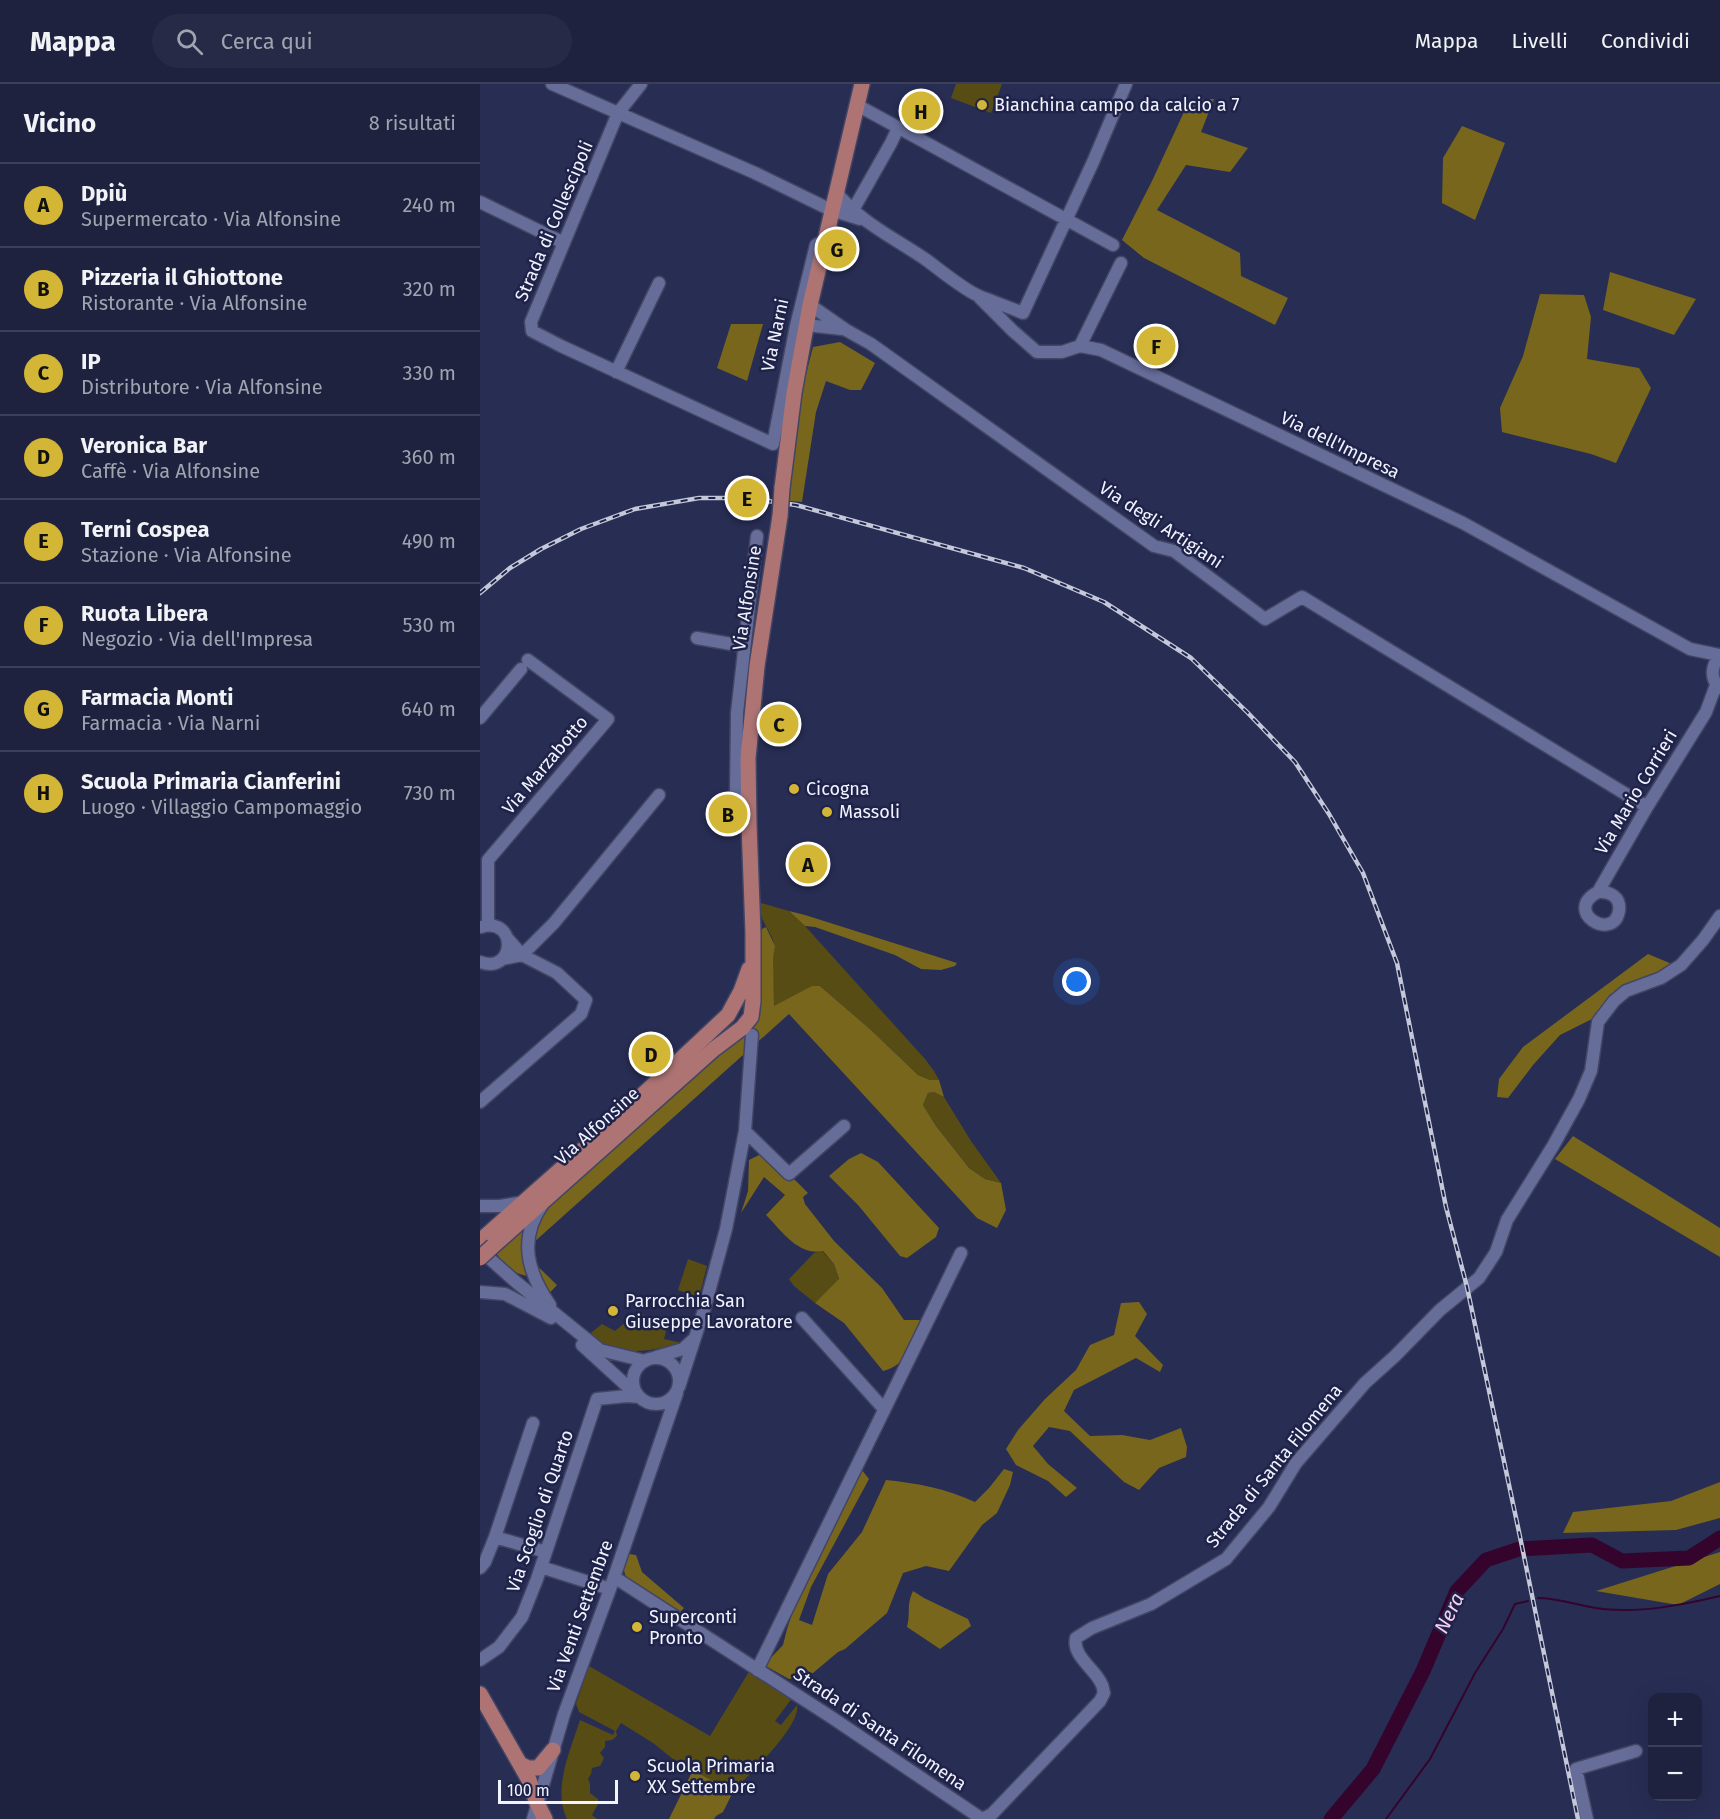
<!DOCTYPE html>
<html lang="it">
<meta charset="utf-8">
<style>
:root{--surface:#1e223f;--page:#262a46;--text:#f1f3f6;--muted:#a1a4b0;--line:#3c3f59;--accent:#d3b635}
body{margin:0;font-family:"Fira Sans",sans-serif;background:var(--page);color:var(--text)}
.controls{position:absolute;right:18px;bottom:18px;display:grid;overflow:hidden;border-radius:12px;box-shadow:0 6px 24px #0002}
.controls button{width:54px;height:54px;display:grid;place-items:center;padding:0;border:0;border-bottom:2px solid var(--line);background:var(--surface);color:var(--text);font:30px sans-serif}
.scale{position:absolute;left:18px;bottom:15px;width:120px;box-sizing:border-box;padding-left:6px;border:3px solid #f1f4fe;border-top:0;font-size:16px;line-height:21px;white-space:nowrap;color:#f1f4fe;-webkit-text-stroke:4px #1f2349;paint-order:stroke}
.you{position:absolute;left:597px;top:898px;width:21px;height:21px;margin:-15px;border:4px solid #fff;border-radius:50%;background:#1a73e8;box-shadow:0 0 0 9px #1a73e833}
.badge{display:grid;place-items:center;width:39px;height:39px;border-radius:50%;background:var(--accent);color:#111;font-size:20px;font-weight:700}
.pin{position:absolute;translate:-50% -50%;border:3px solid #fff;box-shadow:0 2px 6px #0006}
.list{margin:0;padding:0;list-style:none}
h2{display:flex;justify-content:space-between;align-items:center;height:78px;margin:0;padding:0 24px;font-size:26px}
h2 small{font-size:20px;font-weight:400;color:var(--muted)}
.list li{display:grid;grid-template-columns:39px 1fr auto;gap:18px;align-items:center;box-sizing:border-box;height:84px;padding:0 24px;border-top:2px solid var(--line)}
.list b{display:block;font-size:22px;white-space:nowrap}
.list p{margin:0;font-size:20px;white-space:nowrap;color:var(--muted)}
.list em{font-size:20px;font-style:normal;color:var(--muted)}
.icon{flex:none;width:33px;height:33px;fill:none;stroke:currentColor;stroke-width:2;stroke-linecap:round;stroke-linejoin:round}
.map{position:relative;flex:none;width:1240px;height:1735px;overflow:hidden}
header{display:flex;align-items:center;gap:36px;box-sizing:border-box;height:84px;padding:0 30px;background:var(--surface);border-bottom:2px solid var(--line)}
header strong{font-size:28px}
nav{display:flex;gap:33px;margin-inline-start:auto;font-size:21px}
.search{width:420px;height:54px;background:var(--page);display:flex;align-items:center;gap:15px;box-sizing:border-box;padding:0 21px;border-radius:33px;color:var(--muted);font-size:22px}
main{display:flex}
aside{flex:1;background:var(--surface)}
.map>svg:first-child{display:block}
</style>
<header>
<strong>Mappa</strong>
<div class="search"><svg class="icon" aria-label="search" viewBox="0 0 24 24"><circle cx="10" cy="10" r="6"/><path d="M15 15l6 6"/></svg>Cerca qui</div>
<nav><a>Mappa</a><a>Livelli</a><a>Condividi</a></nav>
</header>
<main>
<aside>
<h2>Vicino<small>8 risultati</small></h2>
<ul class="list">
<li><span class="badge">A</span><div><b>Dpiù</b><p>Supermercato · Via Alfonsine</p></div><em>240 m</em></li>
<li><span class="badge">B</span><div><b>Pizzeria il Ghiottone</b><p>Ristorante · Via Alfonsine</p></div><em>320 m</em></li>
<li><span class="badge">C</span><div><b>IP</b><p>Distributore · Via Alfonsine</p></div><em>330 m</em></li>
<li><span class="badge">D</span><div><b>Veronica Bar</b><p>Caffè · Via Alfonsine</p></div><em>360 m</em></li>
<li><span class="badge">E</span><div><b>Terni Cospea</b><p>Stazione · Via Alfonsine</p></div><em>490 m</em></li>
<li><span class="badge">F</span><div><b>Ruota Libera</b><p>Negozio · Via dell'Impresa</p></div><em>530 m</em></li>
<li><span class="badge">G</span><div><b>Farmacia Monti</b><p>Farmacia · Via Narni</p></div><em>640 m</em></li>
<li><span class="badge">H</span><div><b>Scuola Primaria Cianferini</b><p>Luogo · Villaggio Campomaggio</p></div><em>730 m</em></li>
</ul>
</aside>
<div class="map">
<svg width="1240" height="1735" viewBox="0 0 1240 1735">
<rect width="100%" height="100%" fill="#282d54"/>
<path fill="#584c15" d="M476,0h46l-11,29 -40,-15z
M281,819l28,8 16,15 120,133 9,12 5,9h-9l-12,-5 -47,-45 -51,-44 -46,21c0,-16 -2,-33 -1,-49 0,-5 2,-9 1,-14 -4,-17 -16,-22 -13,-41z
M454,1008l10,5 27,44 30,42 -16,-4 -16,-11 -33,-42 -13,-21 5,-12z
M342,1167l12,13 5,16 -24,23 -21,-17 -5,-7 25,-26z
M208,1175l19,7 -8,31 -21,-7z
M158,1228l20,10 10,2 -4,15 18,4c-19,6 -55,12 -75,5 -7,-3 -14,-8 -20,-12l15,-12 13,7z
M109,1582l121,70 40,-66 43,27 -18,24 6,4 16,-20c4,21 -47,69 -63,85l-7,-1 -54,-30 -20,-16 -32,-20 -5,8 1,5 -5,4 -7,1v6l-5,6 4,5 -4,8 -8,2 -1,6 -3,5 2,5v9l8,6v5l-6,11 5,4h-30c-15,-30 4,-70 13,-99l33,15 2,-4 -36,-19 -3,-8z"/>
<path fill="#77661c" d="M710,15h24l-13,33 47,16 -18,24 -44,-7 -29,45 83,43 1,23 47,22 -13,27 -131,-67 -22,-18 30,-59z
M982,42l43,17 -30,77 -33,-17 1,-45z
M1130,188l86,27 -22,36 -71,-25z
M1060,210l44,1 7,22 -4,42 52,9 12,20 -35,75 -25,-9 -89,-22 -2,-24 23,-52z
M251,240h32l-16,57 -30,-13z
M360,258l35,21 -14,27h-11l-24,-9 -10,31 -14,90 -12,-1v-23l10,-81 13,-50z
M309,827l16,4 152,48 -2,3 -14,4 -20,-1 -26,-14 -80,-28 -10,-1z
M286,843l9,19 -2,12 1,48 38,-20h8l51,44 47,45 12,5h9l5,17 -10,-5 -6,1 -5,12 13,21 33,42 16,11 16,4 5,27 -9,18 -20,-10 -188,-204 -266,238 34,33 -14,15 -15,-24c-14,-1 -26,-13 -33,-25l254,-224 11,-11 2,-25 -4,-55 4,-7z
M1168,870l24,10 -37,24 -35,27 -40,20 -27,30 -25,33 -11,-1 2,-18 24,-32z
M1093,1052l147,92v29l-165,-98z
M381,1069l17,9 61,66 -3,9 -29,21 -7,-2 -42,-51 -29,-29 20,-17z
M281,1070l28,20 19,19 -5,4 2,7 29,37 48,47 22,32h16c-6,22 -12,45 -37,51l-39,-48 -29,-20 24,-24 -5,-15 -11,-13c-25,5 -41,-20 -57,-36l19,-20 -21,-18 -23,36 7,-22 1,-31z
M659,1218l8,12 -12,22 28,29 -3,7 -24,-14 -62,32 -10,21 26,25 32,-1 28,5 31,-12 6,19 -1,10 -27,11 -20,22 -15,-8 -54,-51 -21,-4 -16,19 15,18 29,24 -11,9 -18,-16 -32,-16 -10,-16 12,-19 27,-31 31,-29 14,-25 24,-10 7,-32z
M524,1385l9,3 -3,13 -13,28 -15,12 -33,46 -23,-5 -23,7 -16,40 -42,36 -7,3 -25,21 -24,6 -25,-14 19,-20 4,-16 12,-36 50,-104 13,-19 7,9 -58,108 -12,33 13,5 16,-51 34,-42 24,-52c31,3 61,9 89,22l14,-14z
M1240,1398v36l-44,12 -113,3 10,-21 98,-11z
M1240,1468v32l-42,21 -82,-14z
M149,1470l7,1 6,17 42,36 -6,6 -52,-36 -3,-11z
M433,1507l11,7 44,21 3,7 -31,23 -33,-22c4,-15 -1,-21 6,-36z
M213,1686l34,19 7,1 -11,22 -7,4 -2,3h-45z"/>
<g fill="none" stroke-linecap="round" stroke-linejoin="round">
<path stroke="#35042d" stroke-width="2" d="M1058,1514c22,0 44,9 65,11 39,4 79,-4 117,-13
M906,1735l44,-60 45,-86 28,-44 12,-25 13,-3"/>
<path stroke="#35042d" stroke-width="15" d="M851,1735l42,-50 50,-98 34,-80 29,-31 33,-11 73,-4 30,16 67,-3 31,-20"/>
<g stroke="#434564" stroke-width="15">
<path id="minor" d="M72,0l203,89 76,37 29,9
M161,0l-23,29 -87,209 1,9 29,15 212,98 23,-118 20,-81 9,-5
M377,21l256,140
M356,108c24,30 58,46 89,67 14,10 39,31 54,37 15,6 29,11 44,17l70,-151 33,-78
M0,118l84,41
M373,126l38,-67 7,-15
M497,211l36,36 24,21h25l18,-6 21,4 362,173 227,126 29,6
M330,221l36,25 25,14 283,202 20,5 91,68 37,-22 345,210
M326,241l36,4
M600,262l41,-83
M136,288l43,-89
M217,554l46,8
M1240,571c-8,10 -11,23 0,33
M0,634l41,-49
M269,723l-14,-2 1,-12 1,-80 20,-177
M1118,808c12,-1 23,5 21,19 -6,32 -57,0 -21,-19l49,-85 59,-95 10,-27
M8,841v-65l120,-141 -80,-59
M22,875l20,-4 32,-32 105,-128
M0,878c36,13 38,-46 1,-35
M0,1018l101,-88 5,-14 -29,-27 -35,-18 -14,-16
M265,1047l44,43 55,-48
M62,1121c-24,35 -14,68 8,100
M0,1122h20l24,-4
M0,1166l36,32 84,68 45,11
M0,1208l25,2 46,24
M322,1234l82,91
M102,1261l57,52
M176,1273l27,-8 11,-10
M153 1297a23 23 0 1 1 46 0a23 23 0 1 1-46 0Z
M199,1303l25,-77 22,-81 19,-98 7,-96
M15,1453l51,15
M61,1483l69,22
M0,1484l5,-6 10,-25 38,-114
M134,1493l217,140 151,102 10,-5 108,-113 4,-8c-1,-4 -1,-7 -3,-10 -6,-14 -29,-27 -25,-45l16,-10 59,-24 75,-45 43,-52 27,-44 69,-80 30,-27 45,-46 39,-32 17,-26 11,-32 46,-74 26,-47 12,-28 7,-49 16,-21 12,-10 35,-13 20,-13 22,-25 17,-24
M0,1576l19,-13 23,-30 15,-38 60,-180 30,-3 12,1
M277,1586l204,-417
M53,1735l31,-105 46,-125 67,-196
M1107,1735l-11,-50 60,-18"/>
</g>
<g stroke="#434564" stroke-width="18">
<path id="major" d="M302,404l12,-95 16,-88 52,-221
M0,1157l125,-111 123,-115 13,-24 8,-22
M13,1162l221,-197 28,-21 9,-11 2,-16v-68l-4,-109 -1,-66 9,-92 23,-150
M0,1610l49,86 8,23 8,16
M40,1680l8,4h10l15,-18"/>
</g>
<use href="#minor" stroke="#656d98" stroke-width="12"/>
<use href="#major" stroke="#ae7474" stroke-width="15"/>
<g stroke="#c5c8d9" stroke-width="4.5">
<path id="rail" d="M0,509l30,-25 31,-19 40,-20 54,-20 64,-11h48l49,7 228,63 80,34 87,56 56,54 48,50 34,52 34,59 34,90 49,244 21,80 52,245 59,287"/>
</g>
<use href="#rail" stroke="#1f2349" stroke-width="2" stroke-dasharray="7" stroke-linecap="butt"/>
<g stroke="#434564" stroke-width="18" stroke-linecap="butt">
<path id="major-bridge" d="M300,432l2,-28
M0,1174l13,-12"/>
</g>
<use href="#major-bridge" stroke="#ae7474" stroke-width="15"/>
</g>
<g fill="#d3b635" stroke="#1f2349" stroke-width="2">
<circle cx="502" cy="21" r="6"/>
<circle cx="314" cy="705" r="6"/>
<circle cx="347" cy="728" r="6"/>
<circle cx="133" cy="1227" r="6"/>
<circle cx="157" cy="1543" r="6"/>
<circle cx="155" cy="1692" r="6"/>
</g>
<g text-anchor="middle" dominant-baseline="central" stroke-width="5" stroke-linejoin="round" paint-order="stroke">
<g font-size="18" fill="#f1f4fe" stroke="#1f2349" text-anchor="start">
<text x="514" y="21">Bianchina campo da calcio a 7</text>
<text x="326" y="705">Cicogna</text>
<text x="359" y="728">Massoli</text>
<text x="145" y="1217">Parrocchia San<tspan x="145" dy="21">Giuseppe Lavoratore</tspan></text>
<text x="169" y="1533">Superconti<tspan x="169" dy="21">Pronto</tspan></text>
<text x="167" y="1682">Scuola Primaria<tspan x="167" dy="21">XX Settembre</tspan></text>
</g>
<g font-size="18" fill="#f1f4fe" stroke="#1f2349">
<text transform="translate(74 137) rotate(-67)">Strada di Collescipoli</text>
<text transform="translate(295 251) rotate(-78)">Via Narni</text>
<text transform="translate(860 361) rotate(26)">Via dell'Impresa</text>
<text transform="translate(681 441) rotate(33)">Via degli Artigiani</text>
<text transform="translate(267 514) rotate(-81)">Via Alfonsine</text>
<text transform="translate(65 681) rotate(-50)">Via Marzabotto</text>
<text transform="translate(1156 708) rotate(-59)">Via Mario Corrieri</text>
<text transform="translate(117 1042) rotate(-42)">Via Alfonsine</text>
<text transform="translate(794 1382) rotate(-51)">Strada di Santa Filomena</text>
<text transform="translate(60 1427) rotate(-71)">Via Scoglio di Quarto</text>
<text transform="translate(100 1532) rotate(-70)">Via Venti Settembre</text>
<text transform="translate(400 1645) rotate(34)">Strada di Santa Filomena</text>
</g>
<g font-size="20" font-style="italic" fill="#f8d0ed" stroke="#1f2349">
<text transform="translate(969 1529) rotate(-64)">Nera</text>
</g>
</g>
</svg>
<div class="controls">
<button>+</button>
<button>−</button>
</div>
<div class="scale">100 m</div>
<div class="you"></div>
<div class="pin badge" style="left:328px;top:780px">A</div>
<div class="pin badge" style="left:248px;top:730px">B</div>
<div class="pin badge" style="left:299px;top:640px">C</div>
<div class="pin badge" style="left:171px;top:970px">D</div>
<div class="pin badge" style="left:267px;top:414px">E</div>
<div class="pin badge" style="left:676px;top:262px">F</div>
<div class="pin badge" style="left:357px;top:165px">G</div>
<div class="pin badge" style="left:441px;top:27px">H</div>
</div>
</main>
